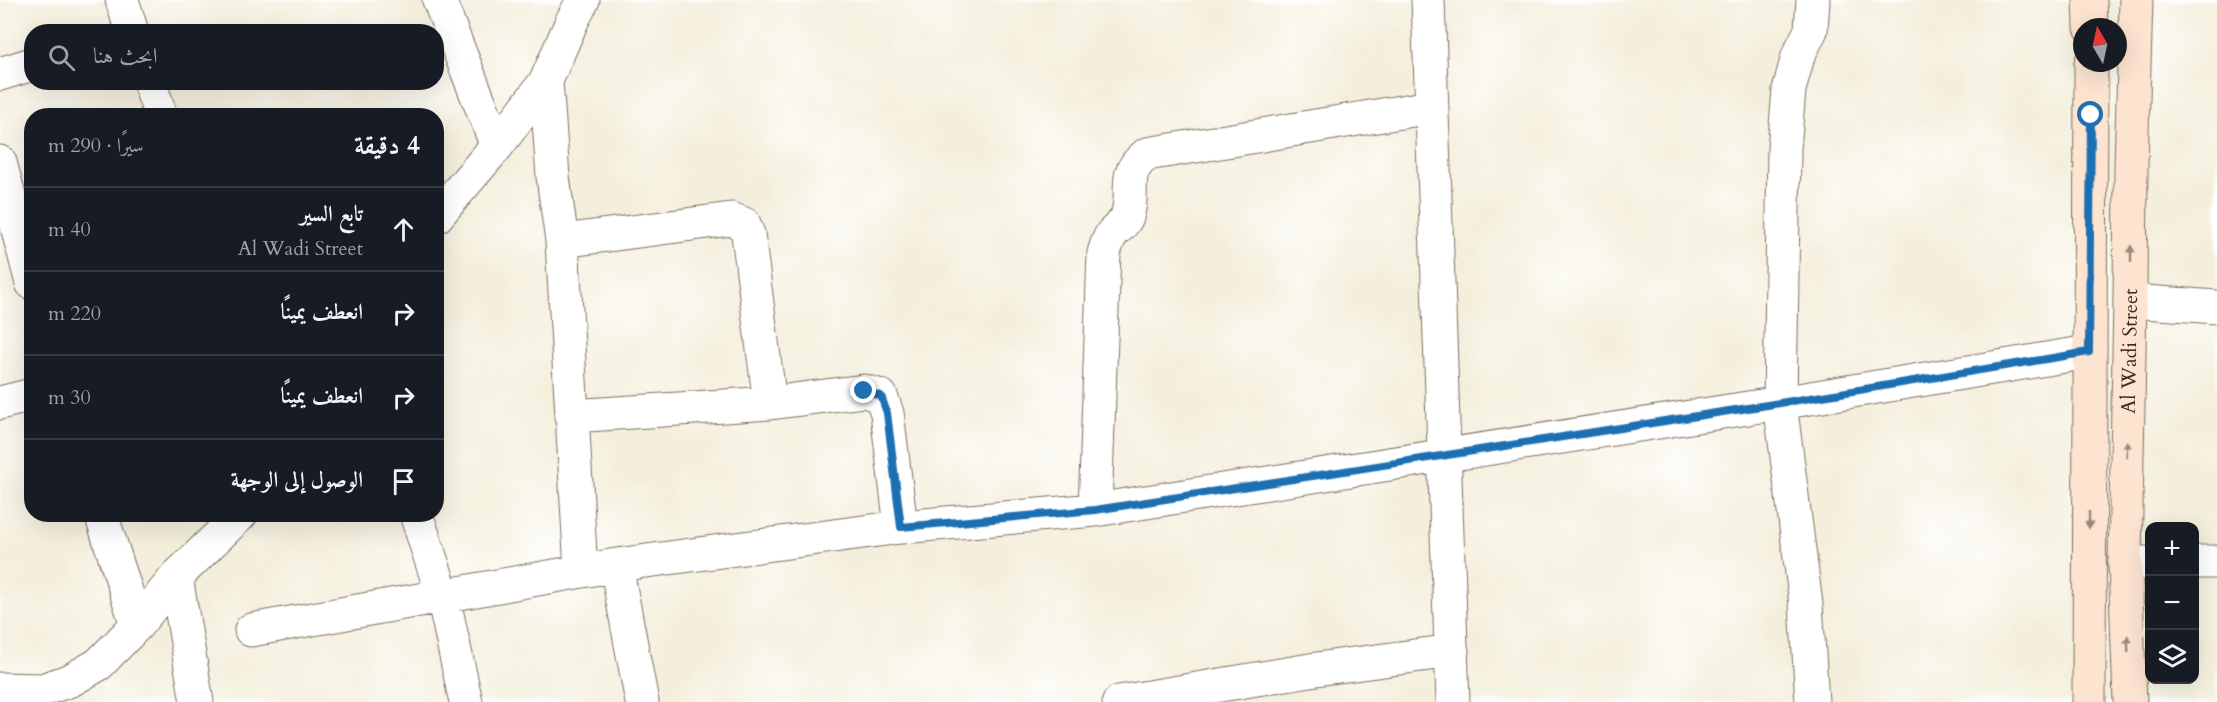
<!DOCTYPE html>
<html lang="ar">
<meta charset="utf-8">
<style>
:root{--surface:#171b24;--page:#242831;--text:#f1f3f6;--muted:#9ea1a6;--line:#363941}
body{margin:0;font-family:Cardo,Amiri,serif;background:var(--page);color:var(--text);direction:rtl}
.controls{position:absolute;right:18px;bottom:18px;display:grid;overflow:hidden;border-radius:12px;box-shadow:0 6px 24px #0002}
.controls button{width:54px;height:54px;display:grid;place-items:center;padding:0;border:0;border-bottom:2px solid var(--line);background:var(--surface);color:var(--text);font:30px sans-serif}
.compass{position:absolute;left:2073px;top:18px;width:54px;height:54px;border-radius:50%;background:var(--surface);box-shadow:0 6px 24px #0002;rotate:351deg}
.stop{position:absolute;width:18px;height:18px;margin:-14px;border:4px solid #1f6fb2;border-radius:50%;background:#fff}
.stop.end{background:#1f6fb2;border-color:#fff;box-shadow:0 2px 6px #0008}
.list{margin:0;padding:0;list-style:none}
h2{display:flex;justify-content:space-between;align-items:center;height:78px;margin:0;padding:0 24px;font-size:26px}
h2 small{font-size:20px;font-weight:400;color:var(--muted)}
.list li{display:grid;grid-template-columns:39px 1fr auto;gap:18px;align-items:center;box-sizing:border-box;height:84px;padding:0 24px;border-top:2px solid var(--line)}
.list b{display:block;font-size:22px;white-space:nowrap}
.list p{margin:0;font-size:20px;white-space:nowrap;color:var(--muted)}
.list em{font-size:20px;font-style:normal;color:var(--muted)}
.icon{flex:none;width:33px;height:33px;fill:none;stroke:currentColor;stroke-width:2;stroke-linecap:round;stroke-linejoin:round}
.map{position:relative;flex:none;width:2217px;height:702px;overflow:hidden;direction:ltr}
.search{position:absolute;background:var(--surface);box-shadow:0 6px 24px #0002;left:24px;top:24px;width:420px;height:66px;display:flex;align-items:center;gap:15px;box-sizing:border-box;padding:0 21px;border-radius:24px;color:var(--muted);font-size:22px}
.panel{position:absolute;background:var(--surface);box-shadow:0 6px 24px #0002;left:24px;top:108px;width:420px;height:414px;border-radius:24px;direction:rtl}
.map>svg:first-child{display:block}
</style>
<div class="map">
<svg width="2217" height="702" viewBox="0 0 2217 702">
<rect width="100%" height="100%" fill="#fff"/>
<filter id="ink" filterUnits="userSpaceOnUse"><feTurbulence type="fractalNoise" baseFrequency=".0167" numOctaves="2"/><feDisplacementMap in="SourceGraphic" scale="12" xChannelSelector="R" yChannelSelector="G"/><feConvolveMatrix kernelMatrix="1 2 1 2 8 2 1 2 1" color-interpolation-filters="sRGB"/></filter>
<filter id="wash" filterUnits="userSpaceOnUse"><feTurbulence type="fractalNoise" baseFrequency=".008" numOctaves="4" result="noise"/><feDisplacementMap in="SourceGraphic" scale="24" xChannelSelector="R" yChannelSelector="G"/><feGaussianBlur stdDeviation="1.35" result="paint"/><feColorMatrix in="noise" values="0 0 0 0 0 0 0 0 0 0 0 0 0 0 0 0 0 1.4 0 .05"/><feComposite in="paint" operator="in"/></filter>
<g filter="url(#wash)">
<rect width="100%" height="100%" fill="#f4efdc"/>
</g>
<g filter="url(#ink)">
<g fill="none" stroke-linecap="round" stroke-linejoin="round">
<g stroke="#7c6f60" stroke-width="35">
<path id="street" d="M122,0l10,32
M439,0l58,146
M1428,0l25,702
M0,74l32,-10
M546,81l7,96 9,64 19,330
M149,82l12,34
M0,162l32,121
M436,217l61,-71 49,-65 26,-60 11,-21
M562,241l169,-22 13,5 4,10 22,169
M2130,301l87,6
M0,403l32,-8
M571,416l199,-13 94,-12 17,5 6,17 14,114
M1095,510l9,-257c2,-6 4,-13 7,-18 6,-8 15,-11 17,-22 7,-26 -7,-39 19,-59l284,-47
M101,514l36,111
M416,514l27,82 23,106
M2194,562h23
M2125,563h25
M616,565l26,137
M176,577l21,125
M251,630l365,-65 285,-38 194,-17 685,-107 309,-51
M0,689l42,1 29,-10 28,-16 38,-39 39,-48 65,-63
M1119,702l197,-33 136,-18
M1812,702l-6,-98 -26,-201 4,-254 5,-59 9,-34 13,-26 2,-30"/>
</g>
<g stroke="#7c6f60" stroke-width="35">
<g id="secondary">
<path d="M2090,0l1,27"/>
<path d="M2089,702l2,-639"/>
<path id="s1" d="M2130,702l-5,-139 5,-262 1,-135 5,-166"/>
</g>
</g>
<use href="#street" stroke="#fff" stroke-width="33"/>
<use href="#secondary" stroke="#fde4d1" stroke-width="33"/>
</g>
<defs><path id="oneway-solid" d="M-6-.8H1V-3.2L6.5 0L1 3.2V.8H-6Z" transform="scale(1.5)"/></defs>
<g fill="#9c8778">
<use href="#oneway-solid" transform="translate(2131 254) rotate(-90)"/>
<use href="#oneway-solid" transform="translate(2127 449) rotate(-89)"/>
<use href="#oneway-solid" transform="translate(2089 520) rotate(90)"/>
<use href="#oneway-solid" transform="translate(2128 644) rotate(-92)"/>
</g>
</g>
<g fill="none" stroke-linecap="round" stroke-linejoin="round" filter="url(#ink)">
<path stroke="#1f6fb2" stroke-width="8" d="M864,391l17,5 6,17 14,114 194,-17 685,-107 309,-51 2,-237"/>
</g>
<g text-anchor="middle" dominant-baseline="central" stroke-width="6" stroke-linejoin="round" paint-order="stroke">
<g font-size="20" fill="#3b2a1e" stroke="#fff">
<text stroke="none"><textPath href="#s1" startOffset="351">Al Wadi Street</textPath></text>
</g>
</g>
</svg>
<div class="controls">
<button>+</button>
<button>−</button>
<button><svg class="icon" aria-label="layers" viewBox="0 0 24 24"><path d="M12 4l9 5-9 5-9-5zM3 14l9 5 9-5"/></svg></button>
</div>
<svg class="compass" viewBox="-18 -18 36 36"><path d="M0-13l5 13h-10z" fill="#e53935"/><path d="M0 13l5-13h-10z" fill="#9ea1a6"/></svg>
<div class="stop" style="left:2091px;top:115px"></div>
<div class="stop end" style="left:864px;top:391px"></div>
<div class="search"><svg class="icon" aria-label="search" viewBox="0 0 24 24"><circle cx="10" cy="10" r="6"/><path d="M15 15l6 6"/></svg>ابحث هنا</div>
<section class="panel">
<h2>4 دقيقة<small>سيرًا · 290 m</small></h2>
<ul class="list">
<li><svg class="icon" aria-label="ahead" viewBox="0 0 24 24"><path d="M12 20V5M6 11l6-6 6 6"/></svg><div><b>تابع السير</b><p>Al Wadi Street</p></div><em>40 m</em></li>
<li><svg class="icon" aria-label="right" viewBox="0 0 24 24"><path d="M7 20v-9h11M14 6l5 5-5 5"/></svg><div><b>انعطف يمينًا</b></div><em>220 m</em></li>
<li><svg class="icon" aria-label="right" viewBox="0 0 24 24"><path d="M7 20v-9h11M14 6l5 5-5 5"/></svg><div><b>انعطف يمينًا</b></div><em>30 m</em></li>
<li><svg class="icon" aria-label="arrive" viewBox="0 0 24 24"><path d="M6 21V4h12l-3 4 3 4H6"/></svg><div><b>الوصول إلى الوجهة</b></div></li>
</ul>
</section>
</div>
